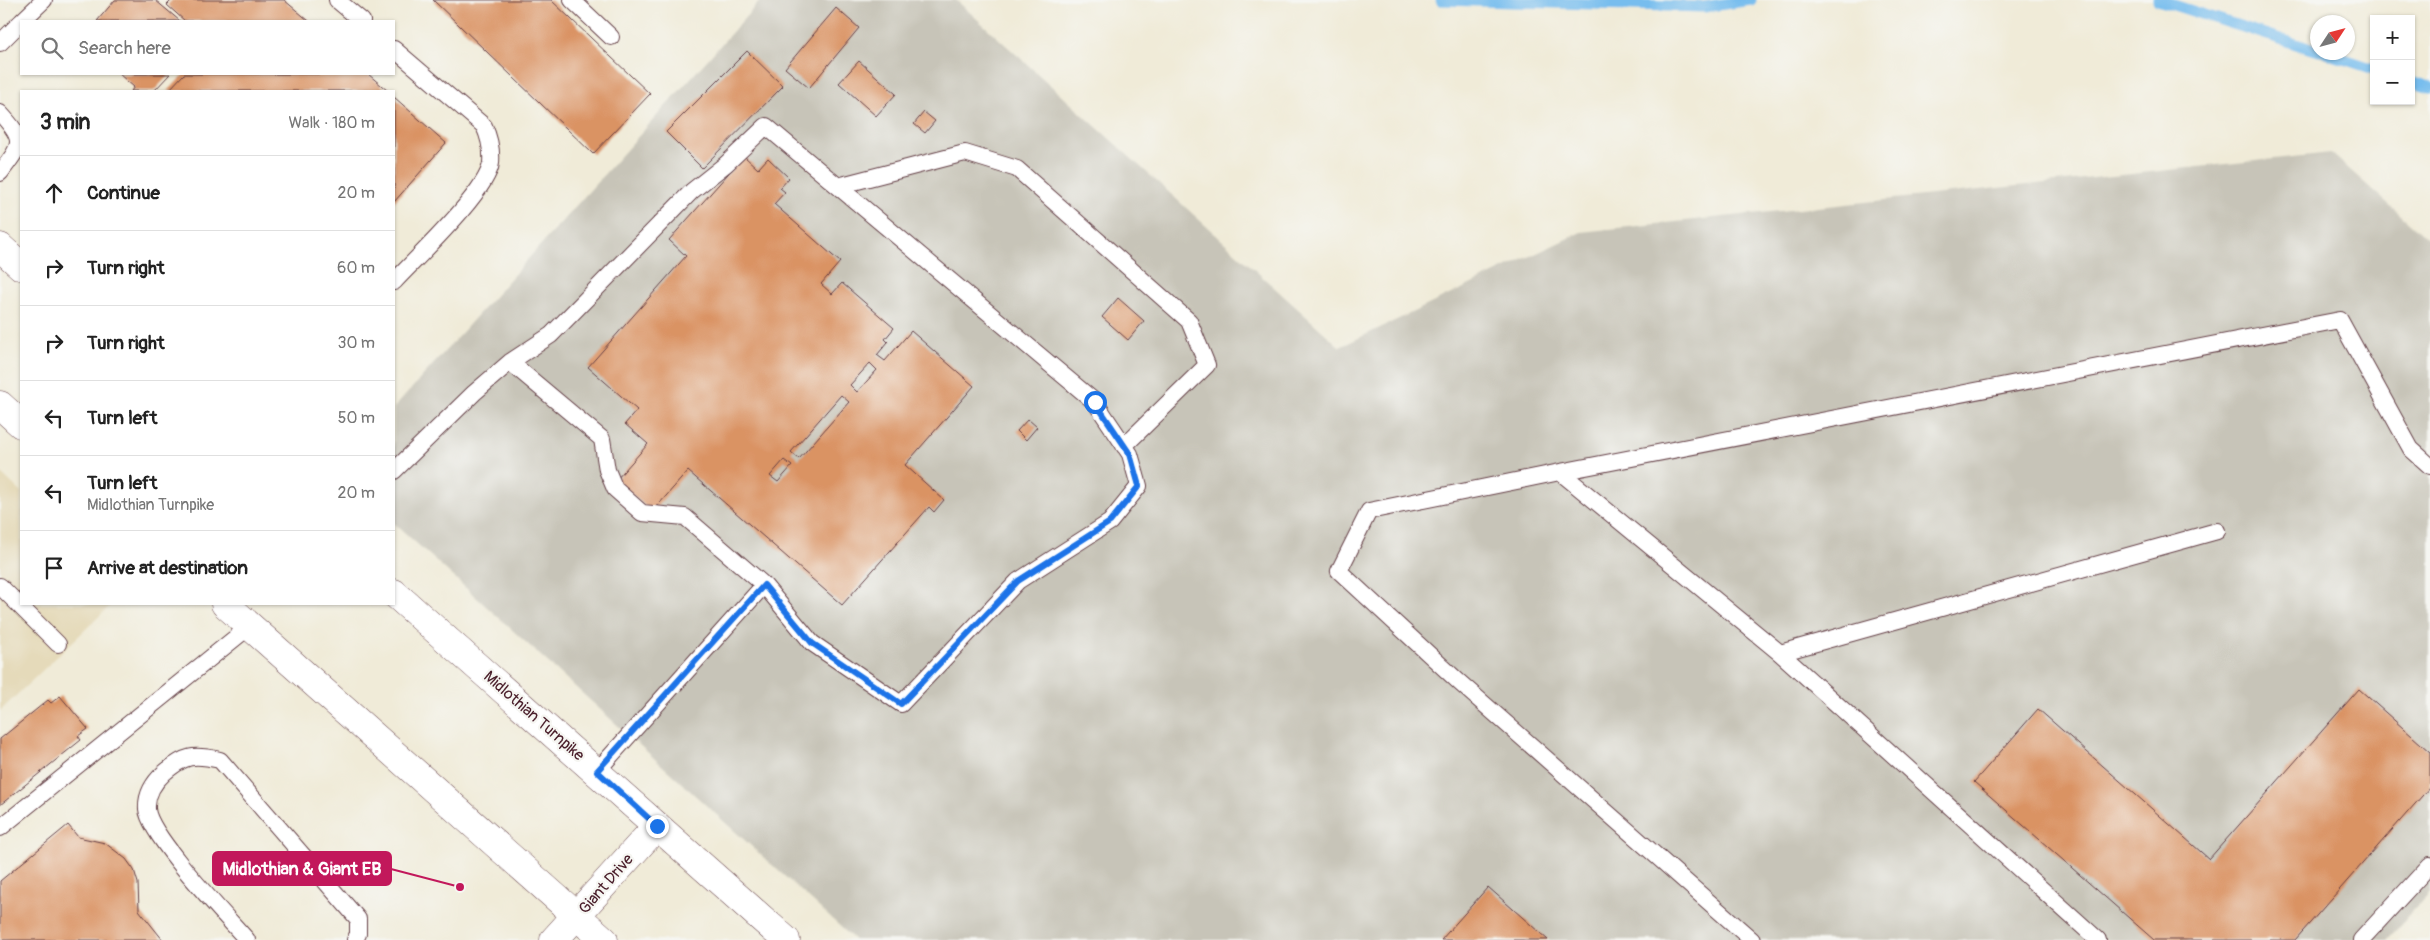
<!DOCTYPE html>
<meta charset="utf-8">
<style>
:root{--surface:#fff;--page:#f2f2f2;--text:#222;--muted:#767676;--line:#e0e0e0}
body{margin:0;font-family:Pangolin,sans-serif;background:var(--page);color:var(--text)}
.controls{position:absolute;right:15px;top:15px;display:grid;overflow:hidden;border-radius:0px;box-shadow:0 1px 4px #0004}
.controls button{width:45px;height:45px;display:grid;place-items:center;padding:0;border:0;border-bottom:1px solid var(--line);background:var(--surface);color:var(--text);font:25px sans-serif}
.compass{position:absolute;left:2310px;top:15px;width:45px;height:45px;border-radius:50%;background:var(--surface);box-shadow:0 1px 4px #0004;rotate:54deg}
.stop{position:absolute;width:15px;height:15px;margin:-11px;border:4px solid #1a73e8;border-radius:50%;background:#fff}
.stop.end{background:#1a73e8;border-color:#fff;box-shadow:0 1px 5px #0008}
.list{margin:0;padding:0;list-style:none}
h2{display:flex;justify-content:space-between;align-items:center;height:65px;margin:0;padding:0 20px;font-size:21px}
h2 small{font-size:16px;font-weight:400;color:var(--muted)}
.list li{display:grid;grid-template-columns:32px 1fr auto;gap:15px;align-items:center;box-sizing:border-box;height:75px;padding:0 20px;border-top:1px solid var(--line)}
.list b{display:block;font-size:19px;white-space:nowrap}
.list p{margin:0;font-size:16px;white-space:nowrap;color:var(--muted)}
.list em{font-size:16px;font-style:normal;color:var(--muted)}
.icon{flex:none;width:28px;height:28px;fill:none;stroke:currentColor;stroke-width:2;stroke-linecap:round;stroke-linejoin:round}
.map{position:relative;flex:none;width:2430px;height:940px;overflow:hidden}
.search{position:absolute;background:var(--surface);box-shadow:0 1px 4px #0004;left:20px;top:20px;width:375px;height:55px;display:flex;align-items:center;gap:12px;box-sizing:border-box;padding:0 18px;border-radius:0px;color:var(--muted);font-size:19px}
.panel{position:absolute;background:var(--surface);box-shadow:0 1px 4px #0004;left:20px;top:90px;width:375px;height:515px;border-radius:0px}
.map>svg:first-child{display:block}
</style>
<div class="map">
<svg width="2430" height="940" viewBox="0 0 2430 940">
<rect width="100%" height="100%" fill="#f6f6f2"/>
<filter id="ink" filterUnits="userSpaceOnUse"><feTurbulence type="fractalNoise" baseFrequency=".02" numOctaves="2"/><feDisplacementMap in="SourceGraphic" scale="10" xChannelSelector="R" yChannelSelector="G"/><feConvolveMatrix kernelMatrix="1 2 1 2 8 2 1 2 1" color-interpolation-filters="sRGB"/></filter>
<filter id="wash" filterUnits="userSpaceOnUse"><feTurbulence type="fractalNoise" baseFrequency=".0096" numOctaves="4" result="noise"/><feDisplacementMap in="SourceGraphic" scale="20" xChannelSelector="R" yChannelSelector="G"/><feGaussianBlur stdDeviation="1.12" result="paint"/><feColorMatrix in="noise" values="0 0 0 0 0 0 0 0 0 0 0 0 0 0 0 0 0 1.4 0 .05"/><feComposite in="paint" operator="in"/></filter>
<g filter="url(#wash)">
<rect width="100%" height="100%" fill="#f0ebd8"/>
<path fill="#e5daba" d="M0,472l21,20v112h91l-112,107z"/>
<path fill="#c7c4b8" d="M761,0h195l384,347 241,-115 750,-79 99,88v651l-43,48h-1532l-461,-417v-115z"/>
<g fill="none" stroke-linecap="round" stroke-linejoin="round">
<path stroke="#77bdee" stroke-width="11" d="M1441,0l263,7 47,-7
M2158,0l160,51
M2323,52l51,17
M2411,81l19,6"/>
</g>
<g id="blocks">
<path fill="#da9364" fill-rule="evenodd" d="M115,0h40l25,21h-83z
M172,0h112l25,21h-124l-18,-16z
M433,0h118l99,94 -57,60z
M836,8l23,20 -50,60 -24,-20z
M747,51l36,35 -81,82 -36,-36z
M859,61l37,33 -20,22 -37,-33z
M119,74h51l-16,17h-23l3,-4z
M184,74h184l20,17h-220z
M394,97l52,46 -52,59z
M924,112l11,9 -10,12 -11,-9z
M744,156l14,13 10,-11 21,20 -9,10 5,4 -11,12 66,58 -19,22 11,10 10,-11 52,45 -9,11 3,3 -11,13 8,6 26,-30 63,55 -69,79 39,35 -10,12 -5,-5 -87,98 -154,-134 -36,41 -36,-32 32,-36 -23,-20 12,-14 -49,-43 98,-111 -17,-16zM870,363l7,7 -20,22 -7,-7zM841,395l8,7 -50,57 -8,-7zM784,460l8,6 -14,16 -8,-6z
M1118,298l26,23 -16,19 -26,-23z
M1028,419l9,8 -11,13 -9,-9z
M2359,689l71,63v35l-135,153h-141l-180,-158 64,-73 171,150z
M60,696l28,33 -10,7 3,4 -81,65v-66l48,-39 3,3z
M68,825l10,12 27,6 21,16 8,11 4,13 1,27 24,30h-163v-59z
M1488,887l60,53h-107z"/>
</g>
</g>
<g filter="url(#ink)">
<use href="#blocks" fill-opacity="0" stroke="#633e45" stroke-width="1"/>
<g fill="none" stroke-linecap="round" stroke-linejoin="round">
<g stroke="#633e45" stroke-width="18">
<path id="service" d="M337,0l25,21
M572,0l39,37
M22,21l22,-21
M0,43l21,-21
M394,49l90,77c5,11 8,25 7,37 -3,28 -76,96 -97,119
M0,113c26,28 22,31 0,60
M838,186l127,-33 52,16 172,152 18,44 -83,81
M510,362l92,77 5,31 8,19 27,24 43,4 79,68
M394,471l80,-78 36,-31 41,-27 141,-144 34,-27 40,-38 329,276 35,52 9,32 -29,36 -92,59 -117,123 -89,-61 -48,-58 -167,186
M1560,472l220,181 437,-122
M0,586l58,58
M1780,653l318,287
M0,828l250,-202
M247,940c-21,-24 -98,-104 -100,-131 -1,-15 6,-26 17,-36 21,-18 29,-19 56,-13l138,159v15l-3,6
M1752,940l-293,-258 -120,-111 30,-60 191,-39 780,-152 71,129 19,17
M2361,940l69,-75"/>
</g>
<g stroke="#633e45" stroke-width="29">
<path id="minor" d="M554,940l103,-114"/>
</g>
<g stroke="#633e45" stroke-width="29">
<path id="primary" d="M0,247l21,19
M0,405l21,19
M394,593l392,347
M225,604l379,336"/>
</g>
<use href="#service" stroke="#fff" stroke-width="16"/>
<use href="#minor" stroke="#fff" stroke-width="28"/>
<use href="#primary" stroke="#fff" stroke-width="28"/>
</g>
</g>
<g fill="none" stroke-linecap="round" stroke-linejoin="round" filter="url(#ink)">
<path stroke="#1a73e8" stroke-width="6" d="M657,826l-60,-55 167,-186 48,58 89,61 117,-123 92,-59 29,-36 -9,-32 -35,-52"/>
</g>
<g text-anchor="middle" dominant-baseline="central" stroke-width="4.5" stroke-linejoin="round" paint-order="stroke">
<g font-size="16" fill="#4a1f2b" stroke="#f6f6f2">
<text transform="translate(534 716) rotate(41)">Midlothian Turnpike</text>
<text transform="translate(606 884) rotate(-49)">Giant Drive</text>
</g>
</g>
<path fill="none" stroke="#c2185b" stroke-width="2" d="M460 887L391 869"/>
<circle fill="#c2185b" stroke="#f6f6f2" stroke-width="2" cx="460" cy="887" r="5"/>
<rect fill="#c2185b" stroke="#c2185b" stroke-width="2" x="213" y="852" width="178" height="33" rx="5"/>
<g font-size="18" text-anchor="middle" font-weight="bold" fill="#fff">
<text x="302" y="875">Midlothian &amp; Giant EB</text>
</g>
</svg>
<div class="controls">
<button>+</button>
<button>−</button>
</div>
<svg class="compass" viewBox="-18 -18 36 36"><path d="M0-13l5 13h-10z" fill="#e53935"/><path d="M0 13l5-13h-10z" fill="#767676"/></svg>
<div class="stop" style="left:1095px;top:402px"></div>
<div class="stop end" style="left:657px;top:826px"></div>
<div class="search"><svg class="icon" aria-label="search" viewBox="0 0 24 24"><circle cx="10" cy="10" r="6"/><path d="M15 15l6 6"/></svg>Search here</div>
<section class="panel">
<h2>3 min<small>Walk · 180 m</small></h2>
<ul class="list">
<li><svg class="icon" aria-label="ahead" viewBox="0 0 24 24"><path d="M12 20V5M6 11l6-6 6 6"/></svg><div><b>Continue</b></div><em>20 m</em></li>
<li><svg class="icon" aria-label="right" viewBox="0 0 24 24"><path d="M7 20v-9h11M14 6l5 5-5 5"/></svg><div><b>Turn right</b></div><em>60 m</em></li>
<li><svg class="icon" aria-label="right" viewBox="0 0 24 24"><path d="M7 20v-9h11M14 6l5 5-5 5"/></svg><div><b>Turn right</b></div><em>30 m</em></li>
<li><svg class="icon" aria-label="left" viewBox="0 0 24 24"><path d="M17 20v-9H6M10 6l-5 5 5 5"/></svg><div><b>Turn left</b></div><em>50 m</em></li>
<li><svg class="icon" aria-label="left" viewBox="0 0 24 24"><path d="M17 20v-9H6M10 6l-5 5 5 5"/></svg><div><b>Turn left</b><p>Midlothian Turnpike</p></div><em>20 m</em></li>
<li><svg class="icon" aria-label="arrive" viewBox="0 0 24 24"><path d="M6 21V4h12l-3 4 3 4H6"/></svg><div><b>Arrive at destination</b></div></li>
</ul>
</section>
</div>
